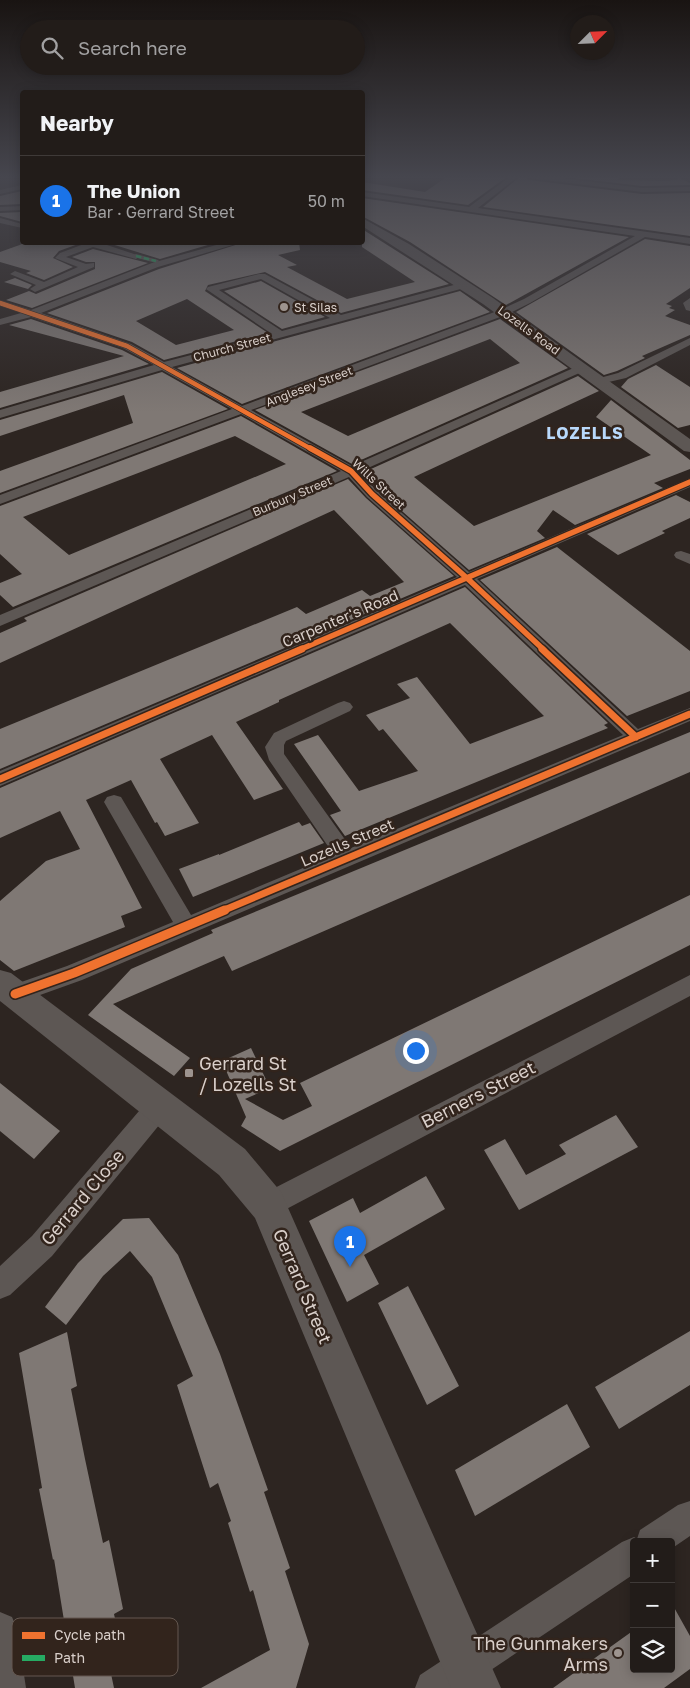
<!DOCTYPE html>
<meta charset="utf-8">
<style>
:root{--surface:#221c19;--page:#2e2926;--text:#f1f3f6;--muted:#a2a1a2;--line:#3f3a38;--accent:#1a73e8}
body{margin:0;font-family:"Golos Text",sans-serif;background:var(--page);color:var(--text)}
.controls{position:absolute;right:15px;bottom:15px;display:grid;overflow:hidden;border-radius:5px;box-shadow:0 2px 12px #0003}
.controls button{width:45px;height:45px;display:grid;place-items:center;padding:0;border:0;border-bottom:1px solid var(--line);background:var(--surface);color:var(--text);font:25px sans-serif}
.compass{position:absolute;left:570px;top:15px;width:45px;height:45px;border-radius:50%;background:var(--surface);box-shadow:0 2px 12px #0003;rotate:66deg}
.you{position:absolute;left:415px;top:1050px;width:18px;height:18px;margin:-12px;border:4px solid #fff;border-radius:50%;background:#1a73e8;box-shadow:0 0 0 8px #1a73e833}
.badge{display:grid;place-items:center;width:32px;height:32px;border-radius:50%;background:var(--accent);color:#fff;font-size:16px;font-weight:700}
.pin{position:absolute;translate:-50% -41px;filter:drop-shadow(0 1px 2px #0008)}
.pin::after{content:'';position:absolute;top:26px;width:18px;height:15px;background:inherit;clip-path:polygon(0 0,100% 0,50% 100%)}
.list{margin:0;padding:0;list-style:none}
h2{display:flex;justify-content:space-between;align-items:center;height:65px;margin:0;padding:0 20px;font-size:21px}
h2 small{font-size:16px;font-weight:400;color:var(--muted)}
.list li{display:grid;grid-template-columns:32px 1fr auto;gap:15px;align-items:center;box-sizing:border-box;height:90px;padding:0 20px;border-top:1px solid var(--line)}
.list b{display:block;font-size:19px;white-space:nowrap}
.list p{margin:0;font-size:16px;white-space:nowrap;color:var(--muted)}
.list em{font-size:16px;font-style:normal;color:var(--muted)}
.icon{flex:none;width:28px;height:28px;fill:none;stroke:currentColor;stroke-width:2;stroke-linecap:round;stroke-linejoin:round}
.map{position:relative;flex:none;width:690px;height:1688px;overflow:hidden}
.search{position:absolute;background:var(--surface);box-shadow:0 2px 12px #0003;left:20px;top:20px;width:345px;height:55px;display:flex;align-items:center;gap:12px;box-sizing:border-box;padding:0 18px;border-radius:28px;color:var(--muted);font-size:19px}
.panel{position:absolute;background:var(--surface);box-shadow:0 2px 12px #0003;left:20px;top:90px;width:345px;height:155px;border-radius:5px}
.map>svg:first-child{display:block}
</style>
<div class="map">
<svg width="690" height="1688" viewBox="0 0 690 1688">
<rect width="100%" height="100%" fill="#2d2521"/>
<path fill="#7f7874" fill-rule="evenodd" d="M448,176h60l-40,29 -106,-15v-8l63,10z
M521,176h2l6,4 113,14 48,-1v43l-207,-29z
M556,176h42l22,2 -2,2 47,1 11,-1 3,-2 11,5v2l-48,1z
M22,191v13l-22,1v-9z
M362,198l267,39 -123,68 -96,-63 -48,-26z
M22,212v10l-22,-6v-3z
M362,229l87,55 -108,29 -76,-41 -57,13 -3,6 63,42 -104,27 -32,-18 -85,-29 112,-44 86,-27h54l1,8 -22,5 19,10 -10,2 60,32 68,-17 -53,-35zM187,299l47,31 -58,15 -40,-24z
M645,239l45,7v42l-24,16 6,2 -3,2 6,2 -10,6 25,9v10l-48,21 3,2 -28,13 -13,4 -88,-63z
M28,242h53v1l-22,8 -6,7 20,9 -29,13 -18,-7 5,-2 -31,-9v-10z
M105,242h113l-58,17z
M93,249l55,14 -116,45 -26,-8 23,-9 7,3 59,-25v-7h-9l-14,-5z
M15,278l17,7 -4,4 -24,-7z
M261,281l64,36 -43,12 -58,-38z
M460,291l30,21 -248,92 -65,-36z
M31,319l91,31 27,14 -149,44v-16l124,-36 -115,-31z
M500,319l68,49 -216,96 -97,-54zM490,339l30,24 -172,73 -47,-24z
M656,365l34,22v38l-12,3 -57,-41 7,-8z
M162,372l66,37 -228,84v-22l133,-48 -9,-28 -124,41v-16z
M578,376l21,15 -185,86 60,49 177,-71 -55,-38 15,-17 79,60v9l-36,14 9,5 -88,37 -22,-15 -16,21 8,7 -76,32 -91,-80 -16,-17z
M241,416l96,55 -324,136 -13,-12v-12l22,-9 -22,-20v-48zM235,436l51,28 -217,91 -46,-38z
M348,479l18,19 88,78 -454,193v-40l297,-122 9,7 56,-24 8,6 34,-14 -70,-72 -334,153v-30l27,-12 -3,-3z
M676,495l14,7v16l-28,13 3,2 -47,22 -31,-21z
M557,547l133,104v40l-63,25 -147,-136z
M465,587l143,136 -4,2 4,3 -263,108 -15,-21 11,-4 -47,-67 24,-9 41,56 59,-20 -35,-42 -4,2 -13,-16 44,-17 -13,-14 20,-7 53,67 74,-28 -94,-93 -171,77v2l-43,20 47,67 -29,11 -42,-65 -52,24 39,64 -34,13 -8,-14 -2,1 -24,-43 -45,20 56,108 -21,8 4,11 -111,44 -14,-11v-59l46,-40 34,-12 -20,-38 -60,27v-50z
M690,732v40l-458,199 -8,-15 -111,48 77,54 -16,18 -86,-61 43,-46 82,-36 -2,-3z
M299,822l3,4 8,-3 14,20 -131,54 -14,-28 40,-15v1z
M690,895v50l-410,206 -39,-25 5,-9 -24,-56 29,-13 19,40 -25,11 38,21 29,-14 -12,-23z
M0,1083l60,48 -26,28 -34,-28z
M616,1115l22,32 -119,63 -35,-60 21,-11 21,36 40,-21 -7,-9z
M426,1176l19,33 -81,46 15,29 -32,18 -38,-81 44,-23 7,15z
M149,1218l29,37 42,99 48,136 -4,2 26,76 -5,3 24,73 -13,44h-95l69,-38 -17,-60 -3,2 -22,-69 3,-2 -13,-38 -8,5 -33,-103 16,-9 -41,-99 -22,-26 -27,25 -37,49 -21,-18 33,-44 45,-44z
M408,1286l51,100 -32,19 -49,-102z
M690,1331v54l-71,44 -24,-42z
M67,1332l10,54 -6,3 14,70 18,84 6,-3 14,69 -9,5 10,47 -14,8 4,19h-39l-21,-129 -1,1 -14,-71 3,-1 -23,-135z
M567,1404l23,43 -115,69 -20,-46z
M671,1602l19,34v33l-26,19h-111l81,-58v39h37z"/>
<g fill="none" stroke-linecap="round" stroke-linejoin="round">
<path fill="#5d5754" fill-rule="evenodd" d="M136,254l22,6 1,1 -3,2 -22,-6v-2z"/>
<path fill="#5d5754" fill-rule="evenodd" d="M511,176h8l-41,32 212,30v6l-45,-7 -115,66 -22,11 -257,96 101,56 226,-100h8l2,2 -2,2 -227,102 18,19 92,81 221,-94v9l-213,92 161,150 52,-21v13l-608,259 -67,24 -8,-3 -3,-7 3,-7 60,-21 106,-44 -69,-120 3,-5 7,-2 7,2 70,118 143,-60 -65,-95 -4,-13 9,-14 64,-30 6,-2 6,2 3,4 -3,4 -64,30 -2,4v9l67,94 272,-113 -158,-150 -465,201v-15l457,-194 -90,-80 -18,-20 -349,149v-11l341,-144 -100,-57 -241,90v-9l232,-86 -70,-39 -162,48v-8l154,-45 -31,-17 -92,-31 -31,8v-6l21,-6 -21,-7v-6l31,10 121,-47 75,-21h16l-85,25 -117,46 90,31 33,18 108,-28 -66,-45 2,-2 51,-13h6l76,41 124,-33 5,3 -2,2 -296,80 70,39 258,-96 24,-11 111,-63 -273,-40v-4l107,15zM261,279l69,39 -48,13 -63,-41z
M525,176h19l98,12 48,-1v4l-48,1 -113,-14z
M22,185v4l-22,5v-4z
M22,206v4l-22,1v-4z
M0,218l22,6v4l-22,-5z
M83,242h15l42,14 -4,3 -43,-12 -27,10 20,7 8,-1v4l-59,25 -5,-3 6,-4 -26,-11 5,-3 29,11 34,-15 -23,-9 5,-5 24,-9z
M690,298v13l-4,-1 -3,-7z
M690,338v7l-64,33 -26,6 -6,-3 2,-2 22,-6z
M681,551l9,3v10l-14,-6 -2,-3 2,-3z
M690,975v21l-413,218 -9,4 -9,-4 -4,-9 4,-9z
M160,1093l9,4 3,8 -3,8 -117,143 -42,39 -10,4v-33l32,-30 119,-139z
M690,1501v35l-19,13v-7h-37v32l-170,114h-49l5,-13 202,-133 12,-5 3,2 3,-9 38,-25z
M0,1612l12,5 5,12 9,59h-26z"/>
<path fill="#5d5754" fill-rule="evenodd" d="M362,218l47,26 84,54 197,141v13l-6,-1 -201,-147 -121,-78z
M0,970l11,3 234,176 36,43 220,496h-50l-196,-470 -36,-43 -219,-174z"/>
<path stroke="#26ab63" stroke-width="2.5" stroke-dasharray="5.5 2.5" stroke-linecap="butt" d="M136,256l20,5"/>
<g stroke="#32241c" stroke-width="6">
<path id="cycleway-far3" d="M0,303l127,43 186,104"/>
</g>
<g stroke="#32241c" stroke-width="8">
<path id="cycleway-far2" d="M310,448l41,23 21,23 96,85 76,71
M299,650l391,-168"/>
</g>
<g stroke="#32241c" stroke-width="10">
<path id="cycleway-far1" d="M542,649l94,88
M0,779l302,-130
M222,911l468,-197"/>
</g>
<g stroke="#32241c" stroke-width="12">
<path id="cycleway" d="M15,994l59,-21 151,-63"/>
</g>
<use href="#cycleway-far3" stroke="#ef722f" stroke-width="4.5"/>
<use href="#cycleway-far2" stroke="#ef722f" stroke-width="5.5"/>
<use href="#cycleway-far1" stroke="#ef722f" stroke-width="7"/>
<use href="#cycleway" stroke="#ef722f" stroke-width="9"/>
</g>
<linearGradient id="sky" x2="0" y2="1"><stop stop-color="#191412"/><stop offset="0.43" stop-color="#46464e"/><stop offset="1" stop-color="#46464e" stop-opacity="0"/></linearGradient>
<rect width="690" height="412" fill="url(#sky)"/>
<g fill="#9d948f" stroke="#32241c" stroke-width="2">
<circle cx="284" cy="307" r="5"/>
<rect x="184" y="1068" width="10" height="10" rx="2.5"/>
<circle cx="618" cy="1653" r="5"/>
</g>
<g text-anchor="middle" dominant-baseline="central" stroke-width="5" stroke-linejoin="round" paint-order="stroke">
<g font-size="12" fill="#d9cfca" stroke="#32241c" text-anchor="start">
<text x="294" y="307">St Silas</text>
</g>
<g font-size="12" fill="#d9cfca" stroke="#32241c">
<text transform="translate(529 330) rotate(36)">Lozells Road</text>
<text transform="translate(232 347) rotate(-15)">Church Street</text>
<text transform="translate(309 386) rotate(-21)">Anglesey Street</text>
<text transform="translate(379 484) rotate(43)">Wills Street</text>
<text transform="translate(292 496) rotate(-23)">Burbury Street</text>
</g>
<g font-size="15" fill="#d9cfca" stroke="#32241c">
<text transform="translate(340 618) rotate(-23)">Carpenter's Road</text>
<text transform="translate(347 842) rotate(-23)">Lozells Street</text>
</g>
<g font-size="16" font-weight="bold" letter-spacing="1" fill="#b8d9fc" stroke="#32241c">
<text x="585" y="433">LOZELLS</text>
</g>
<g font-size="18" fill="#d9cfca" stroke="#32241c" text-anchor="start">
<text x="199" y="1063">Gerrard St<tspan x="199" dy="21">/ Lozells St</tspan></text>
<text x="608" y="1643" text-anchor="end">The Gunmakers<tspan x="608" dy="21">Arms</tspan></text>
</g>
<g font-size="18" fill="#d9cfca" stroke="#32241c">
<text transform="translate(478 1094) rotate(-27)">Berners Street</text>
<text transform="translate(82 1197) rotate(-50)">Gerrard Close</text>
<text transform="translate(303 1286) rotate(67)">Gerrard Street</text>
</g>
</g>
<rect x="12" y="1618" width="166" height="58" rx="8" fill="#32241c" stroke="#645750" stroke-width="1"/>
<rect x="22" y="1632" width="23" height="7" fill="#ef722f"/>
<rect x="22" y="1655" width="23" height="6" fill="#26ab63"/>
<g font-size="14" fill="#d9cfca">
<text x="54" y="1640">Cycle path</text>
<text x="54" y="1663">Path</text>
</g>
</svg>
<div class="controls">
<button>+</button>
<button>−</button>
<button><svg class="icon" aria-label="layers" viewBox="0 0 24 24"><path d="M12 4l9 5-9 5-9-5zM3 14l9 5 9-5"/></svg></button>
</div>
<svg class="compass" viewBox="-18 -18 36 36"><path d="M0-13l5 13h-10z" fill="#e53935"/><path d="M0 13l5-13h-10z" fill="#a2a1a2"/></svg>
<div class="you"></div>
<div class="pin badge" style="left:350px;top:1267px">1</div>
<div class="search"><svg class="icon" aria-label="search" viewBox="0 0 24 24"><circle cx="10" cy="10" r="6"/><path d="M15 15l6 6"/></svg>Search here</div>
<section class="panel">
<h2>Nearby<small></small></h2>
<ul class="list">
<li><span class="badge">1</span><div><b>The Union</b><p>Bar · Gerrard Street</p></div><em>50 m</em></li>
</ul>
</section>
</div>
